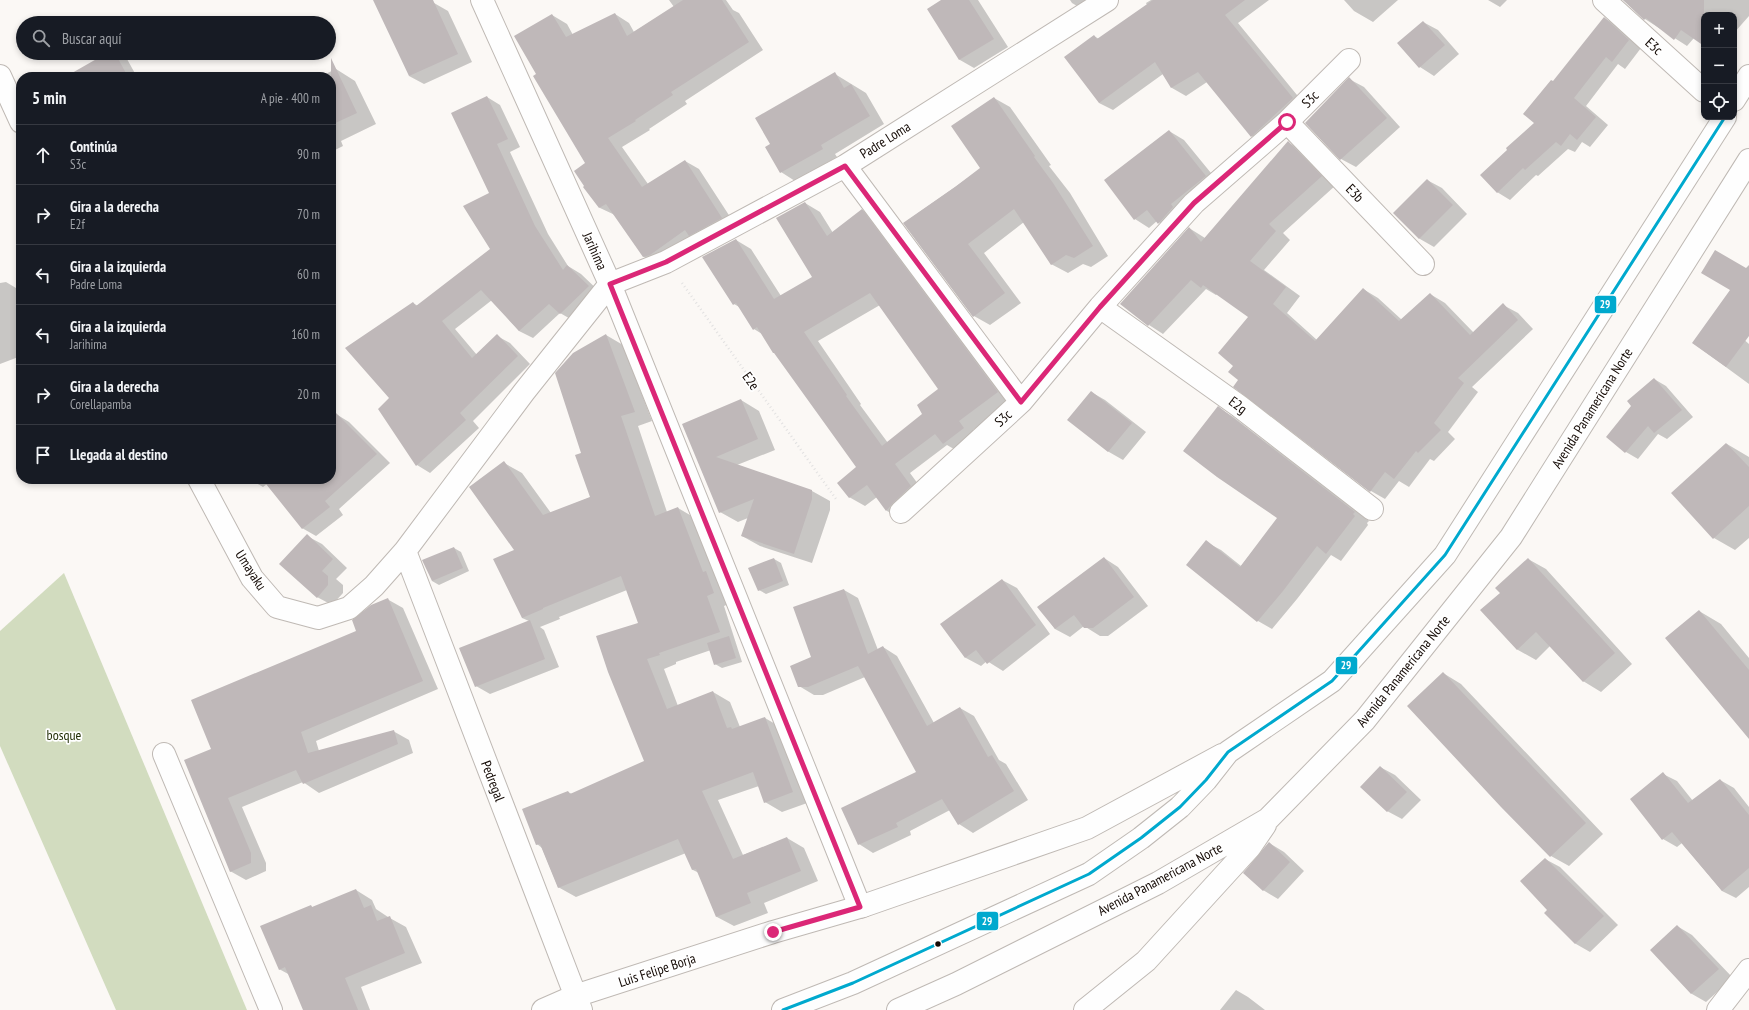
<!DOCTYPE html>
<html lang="es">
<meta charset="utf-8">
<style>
:root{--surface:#171b24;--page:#242831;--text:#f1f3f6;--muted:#9ea1a6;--line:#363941}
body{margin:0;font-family:"PT Sans Narrow",sans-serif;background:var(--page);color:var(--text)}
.controls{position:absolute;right:12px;top:12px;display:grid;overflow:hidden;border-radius:8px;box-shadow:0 2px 6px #0003}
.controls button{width:36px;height:36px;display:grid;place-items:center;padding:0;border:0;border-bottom:1px solid var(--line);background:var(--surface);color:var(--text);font:20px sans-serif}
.stop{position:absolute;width:12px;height:12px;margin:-9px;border:3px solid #db2777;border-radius:50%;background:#fff}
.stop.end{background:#db2777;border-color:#fff;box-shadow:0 1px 4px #0008}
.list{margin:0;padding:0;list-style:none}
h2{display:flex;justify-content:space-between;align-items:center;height:52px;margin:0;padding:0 16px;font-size:17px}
h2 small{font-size:13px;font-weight:400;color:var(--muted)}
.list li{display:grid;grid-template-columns:26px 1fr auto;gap:12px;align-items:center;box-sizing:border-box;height:60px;padding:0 16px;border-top:1px solid var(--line)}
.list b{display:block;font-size:15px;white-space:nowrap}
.list p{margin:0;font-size:13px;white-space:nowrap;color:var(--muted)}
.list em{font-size:13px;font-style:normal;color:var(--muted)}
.icon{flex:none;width:22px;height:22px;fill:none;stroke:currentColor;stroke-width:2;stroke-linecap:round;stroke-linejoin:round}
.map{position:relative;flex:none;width:1749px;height:1010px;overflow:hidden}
.search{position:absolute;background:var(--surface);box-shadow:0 2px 6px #0003;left:16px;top:16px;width:320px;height:44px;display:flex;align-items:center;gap:10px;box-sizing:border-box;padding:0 14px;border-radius:22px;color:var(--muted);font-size:15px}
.panel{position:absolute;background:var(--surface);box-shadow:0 2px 6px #0003;left:16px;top:72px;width:320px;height:412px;border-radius:16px}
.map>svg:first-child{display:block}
</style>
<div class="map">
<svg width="1749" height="1010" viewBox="0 0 1749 1010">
<rect width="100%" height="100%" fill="#fbf8f5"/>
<path fill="#d2dcbf" d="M64,573l183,437h-131l-116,-264v-115z"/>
<path fill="#0003" fill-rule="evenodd" d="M669,0h57l7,10 6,3 24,37 -78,51 2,3 -38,25 1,1 -28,17 26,37 37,-23 14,8 37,57 -77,39 -15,-8 -29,-42 -15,-7 -16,-21 2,-24 -48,-89 14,-59 15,9 6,11 42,-21 14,9 5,9 40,-25z
M943,0h35l30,47 -34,21 -14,-8 -32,-51z
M1070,0h34l-17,12 -15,-9z
M1151,0h118l-31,23 68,83 -41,38 -13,-8 -45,-54 -21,14 -14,-8 -9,-14 -50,36 -14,-7 -5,-67 5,3 48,-34 -1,-2z
M1344,0h54l-25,22 -19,-11z
M1488,0h19l-7,7z
M1623,0h126v16l-15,17v-18h-30v30l-10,-7 -7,8 -42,-27z
M434,3l14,8 24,51 -48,22 -15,-8z
M1604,18l13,7 24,23 -16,21 -7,-5 -32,42 22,19 -18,22 -8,-5 -7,10 -7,-3 -30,27 -2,-1 -26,25 -13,-8 38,-69 19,-41z
M1423,22l15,8 21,24 -25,22 -14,-9z
M109,53h8l10,6 10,18h-49z
M336,69l19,12 21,43 -35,17 2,5 -12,6v-75h-12z
M835,74l31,19 18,31 -49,30 2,3 -42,24 -14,-9 -9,-28z
M1349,79l15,8 36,40 -44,40 -15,-8z
M487,97l13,8 20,42 -10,5 38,82 20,32 13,8 21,20 -28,27 -14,-8 -27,25 -14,-7 -27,-31 -37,29 22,26 20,-19 13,7 20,21 -57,57 6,7 -49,45 -13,-8 -37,-56 11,-11 22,-95 5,3 73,-57z
M994,98l16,9 41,58 -2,1 21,27 38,63 -17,11 -8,-3 -15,9 -17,-9 -27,-42 -40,31 37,50 -31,22 -16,-9 -70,-93 78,-55z
M1169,131l15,9 36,44 -47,48 -16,-11 -8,7 -14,-9 -30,-39z
M1289,143l14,8 33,34 -53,48 7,7 -26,30 36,26 -13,17 30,27 46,-51 15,9 24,22 28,-26 15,9 29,30 29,-28 15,8 15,16 -61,58 6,5 -30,40 7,7 -21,22 -4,-2 -21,28 -10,-6 -14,18 -14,-8 -131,-111 -5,-14 15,-49 -33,-23 -1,1 -10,-6 -43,45 -14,-9 40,-97 16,10z
M1427,180l15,8 25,26 -33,33 -14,-8 -26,-26z
M805,203l15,9 13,21 29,-23 15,9 136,182 -40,29 5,7 -19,15 -12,-7 -37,28 16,22 -24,24 -15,-8 -10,-14 -12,9 -16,-9 9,-29 -96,-134 -8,-5 -13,-21 -7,-4 2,-64 15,9 30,47 33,-19zM880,305l60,84 -16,25 -36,29 -28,-38 1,-1 -43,-63z
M6,282l15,9v65l-21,8v-81z
M1725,323l24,21v40l-56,-41z
M606,335l17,10 29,76 -14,5 29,86 11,-4 17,10 36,85 -7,3 18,56 -20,6 -7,-4 -4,-14 -35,12v2l-12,5 14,37 35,-14 17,10 10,25 25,-9 17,10 28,74 -28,10 -17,-10 -6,-16 -41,14 25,55 44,-17 17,10 14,33 -54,22 4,10 -34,13 -17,-9 -18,-44 -6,-3 -7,-17 -110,44 -18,-10 -16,-39 -5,-4 31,-52 4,2 74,-32 -6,-139 -13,-33 -68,27 1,2 -20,8 4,3 15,37 -69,27 -14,-8 53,-65 -7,-3 -6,-68 -12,-87 18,10 29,40 40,-16 -9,-44z
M1654,379l12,7 27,31 -26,22 -9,-5 -20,25 -12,-7 -19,-15z
M1091,392l14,8 41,32 -23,28 -14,-8 -40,-32z
M741,400l18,11 16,39 -38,15 75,26 18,10v9l-18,53 -52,-17 -18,-10 6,-18 -10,4 -18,-10 -36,-87z
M1218,408l14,8 137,105 -2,2 1,2 -27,36 -10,-6 -34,44 -25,30 -14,-8 -52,-79 15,8 20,16 38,-48z
M336,414l13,8 41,41 -51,46 4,6 -27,21 -14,-8 -35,-44 -4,3 -14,-8h82v-61z
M1727,444l22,13v81l-14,12 -21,-12z
M307,536l15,8 25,24 -11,11 7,6v8l-11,12 -15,-8z
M454,548l7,4 8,19 -30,14 -7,-4z
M1104,558l14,9 30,39 -40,30h-8l-16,-10 -14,11 -15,-8 -16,-22z
M774,559l7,4 8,22 -23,9 -7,-4z
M1528,559l18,10 86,95 -31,28 -18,-11 -33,-35 -14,14 -18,-10 -37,-40 20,-17z
M1002,580l15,8 33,46 -47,37 -16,-10 -6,5 -15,-8 -24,-34z
M844,590l14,8 20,52 5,-3 14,9 37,67 26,-15 14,8 25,44 7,4 22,36 -55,33 -14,-9 -9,-14 -40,21 1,4 -38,18 -14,-9 59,-71 -53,-96 -42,18h-9l-15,-9z
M387,599l16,9 35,81 -122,52 3,10 74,-20 16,9 4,13 -94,40 -16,-11 -61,25 24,56v8l-20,9 -16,-9 -17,-122 144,-118z
M1699,611l22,13 28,34v76z
M1443,673l18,11 142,150 -34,32 -18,-10z
M1380,767l15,8 26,25 -19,19 -15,-8z
M1663,774l14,7 16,20 27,-21 14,8 15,19v80l-13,11 -14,-7 -40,-48 -5,4 -14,-8z
M1269,843l15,9 20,19 -26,28 -15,-9z
M1545,859l15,8 58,58 -28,27 -14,-8 -31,-31 4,-3z
M356,890l16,10 4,9 12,8 18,10 16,36 -61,24 9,23h-66l-14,-35 -11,-6 32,-63 2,2z
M1677,926l15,9 41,43 -27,24 -14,-8 -41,-44z
M1236,990l12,7 17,13h-45z"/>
<path fill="#bfb8b9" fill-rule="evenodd" d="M373,0h60l25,54 -49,22z
M683,0h39l27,42 -78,50 2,3 -38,25 1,1 -28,17 34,49 43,-27 37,58 -33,18 -4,-6 -35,25 -7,2 -37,-53 -7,4 -16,-21 1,-1 -10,-15 11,-8 -52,-87 3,-2 -22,-38 38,-22 14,23 49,-24 12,23z
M941,0h28l25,39 -35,21 -32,-51z
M1153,0h92l-20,15 68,83 -42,39 -53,-65 -27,16 -16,-26 -56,41 -35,-46 30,-22 3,4z
M1623,0h81v46l-23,-16 -7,10 -28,-22 -2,2z
M1604,17l25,23 -17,22 -6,-5 -32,41 22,19 -19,23 -7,-6 -9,12 -5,-4 -31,28 -2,-2 -26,25 -17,-18 27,-25 -1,-2 28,-25 -11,-9 28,-34 2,1z
M1423,21l22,24 -26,23 -22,-25z
M107,53h8l13,24h-63z
M331,58l26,55 -26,12z
M835,72l9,16 7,-4 19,32 -49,29 2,4 -43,24 -15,-26 5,-3 -15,-26z
M1349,77l38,41 -47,42 -35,-37z
M487,96l21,43 -11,5 38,82 28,44 4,-5 22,21 -29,28 -11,-10 -30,27 -38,-41 -39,31 30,37 25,-24 21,22 -58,57 6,7 -50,46 -38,-57 11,-11 -44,-50 68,-46 3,4 74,-57 -27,-43 26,-13 -38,-80z
M994,97l41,59 -1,1 19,26 40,63 -19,12 -8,-3 -15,10 -37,-56 -46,35 37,49 -32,24 -70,-94 52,-36 25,-19 -29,-42z
M1169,130l37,46 -35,28 2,3 -15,17 -11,-14 -13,10 -30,-40z
M1288,141l34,35 -53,48 7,7 -26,30 36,26 -13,17 42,37 48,-53 36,33 31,-28 40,42 33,-32 15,17 -60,58 6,5 -30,40 7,7 -23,23 -2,-2 -22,28 -9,-7 -15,20 -137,-105 5,-7 -10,-8 5,-6 -15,-13 30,-36 -45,-32 -2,3 -10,-8 -43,46 -28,-22 69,-77 12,15z
M1427,179l26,26 -34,34 -26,-26z
M805,202l22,34 35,-27 136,183 -39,29 5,7 -21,16 -8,-10 -40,30 16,22 -18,17 -7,8 -19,-26 -18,13 -12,-15 19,-16 -82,-114h-1l-16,-26 -4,3 -17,-27 -3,2 -31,-48 34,-18 38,60 38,-22 -36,-59zM870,293l68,96 -21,16 5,9 -40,32 -36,-50 1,-1 -43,-63z
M1715,250l31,18 3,-3v71l-23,31 -34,-24 38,-53 -29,-17z
M606,334l29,78 -14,4 34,100 23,-9 25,65 3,-1 8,22 -7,3 13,36 -61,21 1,2 -13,4 20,50 46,-18 14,37 4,-1 1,2 33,-12 28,75 -29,11 -11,-31 -51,19 31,68 54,-22 14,34 -54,22 4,10 -35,14 -20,-48 -4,1 -14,-31 -120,49 -18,-44 -4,1 -14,-36 46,-18 2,3 74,-33 -36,-89 -12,-36 42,-13 -17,-47 -78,32v1l-21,9 -29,-59 21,-9 -45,-63 35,-26 39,54 47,-18 -15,-42 6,-2 -26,-80 18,-20z
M1654,378l28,32 -28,23 -6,-7 -23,27 -19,-16 25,-31 -4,-5z
M1091,391l41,32 -24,29 -41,-32z
M741,399l17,40 -42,18 96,33v9l-18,55 -53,-18 13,-37 -35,14 -37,-89z
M1218,406l137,106 -2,2 2,2 -29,38 -9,-8 -34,45 -26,31 -71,-57 20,-25 34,27 37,-49 -60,-41 -34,-26z
M331,408l46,46 -52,47 5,6 -28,22 -40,-50h69z
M1726,443l23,24v39l-36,33 -42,-46z
M307,534l26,25 -11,12 6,5v9l-11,13 -38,-34z
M454,547l9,21 -31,13 -10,-21z
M1104,557l30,40 -41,31h-9l-10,-13 -19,14 -18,-22z
M774,558l9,23 -25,10 -10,-23z
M1528,558l87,95 -32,29 -47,-50 -19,18 -37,-40 20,-17 -5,-5z
M1002,579l34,46 -49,39 -11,-14 -11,8 -25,-34z
M844,589l24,65 15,-8 44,80 33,-19 28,50 4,-2 22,36 -56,34 -16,-26 -46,24 2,4 -40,18 -17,-37 75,-36 -58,-106 -50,21h-10l-8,-21 21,-9 -18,-50z
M388,598l35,83 -122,51 7,21 86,-23 4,14 -95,40 -7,-14 -68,28 23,55v10l-21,9 -46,-112 27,-11 -20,-49 165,-69 -4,-11 19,-15z
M1699,610l50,60v69l-84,-101z
M530,620l15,39 -70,28 -16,-39z
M729,636l7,22 -22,7 -7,-22z
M1443,672l143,151 -36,34 -49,-50 -94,-101z
M1380,766l27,26 -20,20 -27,-25z
M1663,772l25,31 32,-24 29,36v53l-27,23 -50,-59 -10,8 -32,-41z
M1269,842l21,20 -27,29 -20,-18z
M1545,858l59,58 -29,28 -31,-31 3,-3 -27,-29z
M356,889l8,19 7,-3 6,16 13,-5 15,37 -60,25 13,32h-55l-18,-43 -6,3 -19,-44 51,-21 1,2z
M1677,925l42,44 -28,25 -41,-44z"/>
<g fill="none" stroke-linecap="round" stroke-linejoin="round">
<g stroke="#bfb9b4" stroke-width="24">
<path id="minor" d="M482,0l128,284 250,623
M1604,0l100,91
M0,76l21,46
M1287,122l136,142
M845,166l176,236
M1100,307l139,99 133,103
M199,479l53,99 25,29 41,11 31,-10 25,-22 31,-35 119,-159 86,-108 56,-22 179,-96 262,-166
M901,512l120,-110 79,-95 94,-104 93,-81 62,-62
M405,551l176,459
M164,754l107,256
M543,1010l32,-14 198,-64 90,-26
M1718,1010l31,-40"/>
</g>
<g stroke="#bfb9b4" stroke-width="24">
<path id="highway" d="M1734,100l15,-24
M863,906l224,-78 135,-73
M783,1010l70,-27 236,-109 52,-36 39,-31 26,-27 22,-28 104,-71 113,-126 280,-438
M898,1010l58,-26 202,-101 110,-64 97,-99 146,-183 238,-377
M1085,1010l61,-49 104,-114 15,-22"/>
</g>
<path stroke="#e2e1e1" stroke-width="2.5" stroke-dasharray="1 3" stroke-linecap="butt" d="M682,283l154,216"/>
<use href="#minor" stroke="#fefefe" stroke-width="22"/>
<use href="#highway" stroke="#fefefe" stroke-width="22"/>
<g stroke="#fff" stroke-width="6">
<path id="bus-1" d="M783,1010l70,-27 236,-109 52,-36 39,-31 26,-27 22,-28 104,-71 113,-126 280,-438"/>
</g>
<use href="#bus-1" stroke="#00a9ce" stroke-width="3"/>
</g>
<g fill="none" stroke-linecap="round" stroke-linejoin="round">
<path stroke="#db2777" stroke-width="5" d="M773,932l87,-25 -250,-623 56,-22 179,-96 176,236 79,-95 94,-104 93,-81"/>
</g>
<circle fill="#130904" stroke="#fff" stroke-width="1.5" cx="938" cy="944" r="3.5"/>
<g text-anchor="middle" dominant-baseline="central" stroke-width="3.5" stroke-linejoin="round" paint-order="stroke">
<g font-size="14" fill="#130904" stroke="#fff">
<text transform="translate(1654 46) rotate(42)">E3c</text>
<text transform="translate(1310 99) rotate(-45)">S3c</text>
<text transform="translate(885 140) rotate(-32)">Padre Loma</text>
<text transform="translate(1355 193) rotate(46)">E3b</text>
<text transform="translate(595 251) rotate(66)">Jarihima</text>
<text transform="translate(751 381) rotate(54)">E2e</text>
<text transform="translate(1238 405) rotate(37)">E2g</text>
<text transform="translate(1592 408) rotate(-58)">Avenida Panamericana Norte</text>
<text transform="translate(1003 418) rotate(-42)">S3c</text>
<text transform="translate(251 570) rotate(57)">Umayaku</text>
<text transform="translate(1403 671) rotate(-51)">Avenida Panamericana Norte</text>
<text transform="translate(493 781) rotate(69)">Pedregal</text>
<text transform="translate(1160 879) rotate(-28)">Avenida Panamericana Norte</text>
<text transform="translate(657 970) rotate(-18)">Luis Felipe Borja</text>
</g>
<g font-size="14" fill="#243009" stroke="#fff">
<text x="64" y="735">bosque</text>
</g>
</g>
<g stroke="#fff" stroke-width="1.5">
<rect x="1594" y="295" width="23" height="19" rx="4" fill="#00a9ce"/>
<rect x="1335" y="656" width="23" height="19" rx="4" fill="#00a9ce"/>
<rect x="976" y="911" width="23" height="20" rx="4" fill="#00a9ce"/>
</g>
<g font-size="11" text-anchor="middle" font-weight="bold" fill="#fff">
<text x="1605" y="308">29</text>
<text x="1346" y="669">29</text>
<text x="987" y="925">29</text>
</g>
</svg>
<div class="controls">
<button>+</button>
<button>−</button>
<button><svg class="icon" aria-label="locate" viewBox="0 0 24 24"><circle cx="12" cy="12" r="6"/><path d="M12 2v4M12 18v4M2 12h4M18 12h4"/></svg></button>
</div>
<div class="stop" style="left:1287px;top:122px"></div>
<div class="stop end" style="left:773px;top:932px"></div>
<div class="search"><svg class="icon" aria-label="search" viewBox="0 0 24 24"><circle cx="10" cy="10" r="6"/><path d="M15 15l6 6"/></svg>Buscar aquí</div>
<section class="panel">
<h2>5 min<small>A pie · 400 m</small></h2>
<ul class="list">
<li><svg class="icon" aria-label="ahead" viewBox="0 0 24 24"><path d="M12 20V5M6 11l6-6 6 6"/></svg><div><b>Continúa</b><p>S3c</p></div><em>90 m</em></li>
<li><svg class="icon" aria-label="right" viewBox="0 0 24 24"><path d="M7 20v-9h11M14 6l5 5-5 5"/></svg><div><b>Gira a la derecha</b><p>E2f</p></div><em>70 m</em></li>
<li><svg class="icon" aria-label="left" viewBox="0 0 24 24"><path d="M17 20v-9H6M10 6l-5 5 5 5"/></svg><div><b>Gira a la izquierda</b><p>Padre Loma</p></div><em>60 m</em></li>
<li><svg class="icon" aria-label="left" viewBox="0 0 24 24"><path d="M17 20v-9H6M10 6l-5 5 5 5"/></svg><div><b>Gira a la izquierda</b><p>Jarihima</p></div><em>160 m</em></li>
<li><svg class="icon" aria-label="right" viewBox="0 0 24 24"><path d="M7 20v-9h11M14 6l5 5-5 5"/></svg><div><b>Gira a la derecha</b><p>Corellapamba</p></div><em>20 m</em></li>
<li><svg class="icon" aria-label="arrive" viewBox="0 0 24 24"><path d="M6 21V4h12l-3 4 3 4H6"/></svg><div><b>Llegada al destino</b></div></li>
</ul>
</section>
</div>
